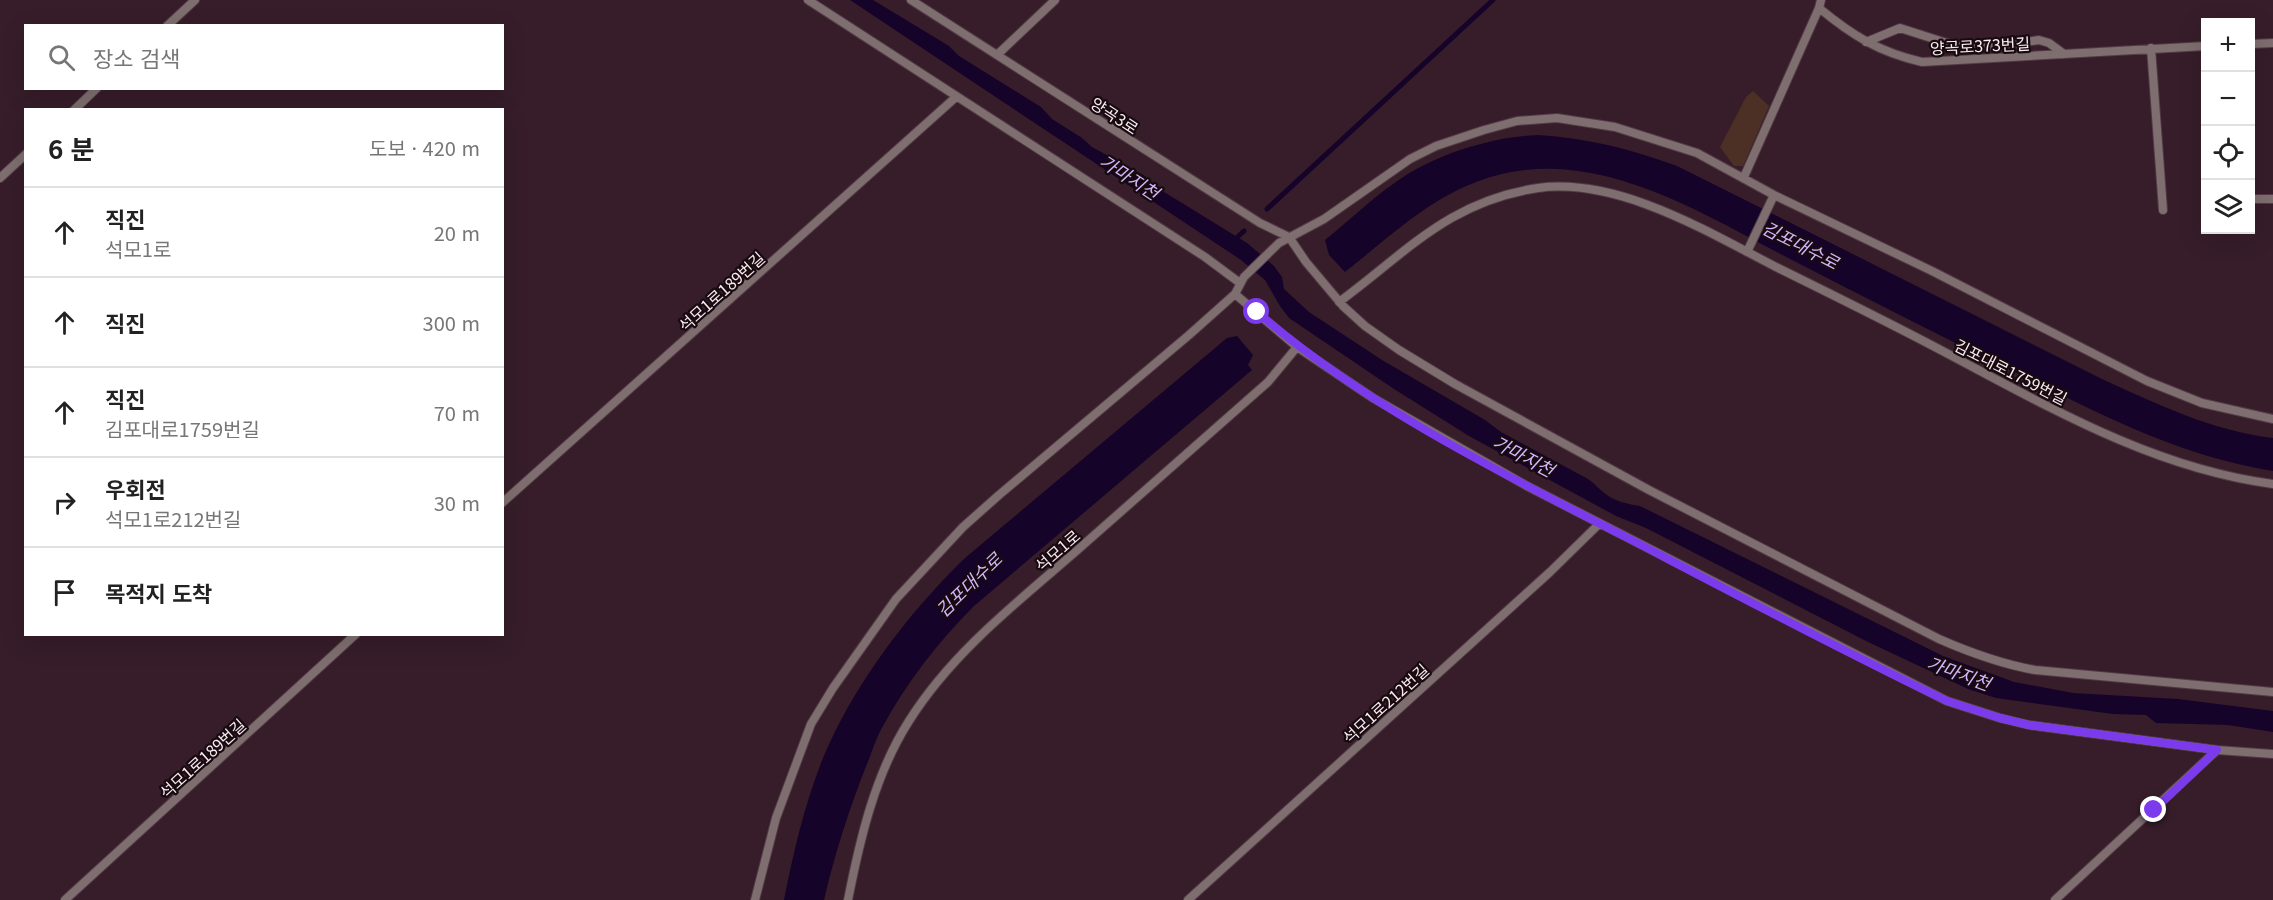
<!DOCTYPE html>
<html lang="ko">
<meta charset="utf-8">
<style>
:root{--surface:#fff;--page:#f2f2f2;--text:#222;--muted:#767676;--line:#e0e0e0}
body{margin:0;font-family:Georgia,"Noto Sans KR",serif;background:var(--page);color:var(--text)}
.controls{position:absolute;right:18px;top:18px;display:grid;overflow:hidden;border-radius:0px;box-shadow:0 6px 24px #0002}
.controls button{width:54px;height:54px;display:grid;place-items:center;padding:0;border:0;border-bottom:2px solid var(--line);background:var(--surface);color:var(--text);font:30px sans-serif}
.stop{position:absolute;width:18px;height:18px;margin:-14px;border:4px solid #7c3aed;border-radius:50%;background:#fff}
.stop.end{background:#7c3aed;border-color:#fff;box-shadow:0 2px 6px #0008}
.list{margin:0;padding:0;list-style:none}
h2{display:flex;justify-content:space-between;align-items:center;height:78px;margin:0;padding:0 24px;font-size:26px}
h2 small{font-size:20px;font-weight:400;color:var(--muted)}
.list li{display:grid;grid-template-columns:39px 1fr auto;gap:18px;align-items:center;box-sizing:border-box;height:90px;padding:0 24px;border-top:2px solid var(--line)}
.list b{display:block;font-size:22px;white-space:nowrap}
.list p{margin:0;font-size:20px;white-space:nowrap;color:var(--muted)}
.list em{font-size:20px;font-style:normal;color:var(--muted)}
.icon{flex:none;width:33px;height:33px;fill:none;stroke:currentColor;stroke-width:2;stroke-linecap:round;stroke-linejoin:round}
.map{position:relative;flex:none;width:2273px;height:900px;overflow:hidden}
.search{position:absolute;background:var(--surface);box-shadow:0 6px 24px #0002;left:24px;top:24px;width:480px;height:66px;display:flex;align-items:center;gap:15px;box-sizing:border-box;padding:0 21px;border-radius:0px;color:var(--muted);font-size:22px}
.panel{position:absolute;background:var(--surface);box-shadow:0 6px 24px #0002;left:24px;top:108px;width:480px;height:528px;border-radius:0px}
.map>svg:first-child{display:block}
</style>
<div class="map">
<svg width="2273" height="900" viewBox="0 0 2273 900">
<rect width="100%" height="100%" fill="#361d29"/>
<path fill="#4c2f25" d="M1753,91l16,15 -26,60h-9l-14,-19 26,-50z"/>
<path fill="#160329" d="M850,0h23l76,46 10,10 82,51 11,12 30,19 10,9 53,29 11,11 91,56 27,23 8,11 2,12 25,23 73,48 103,60 16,12 87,47c6,4 9,8 15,13 10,9 24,12 37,14l303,150 71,26 59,11 105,6 95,12v21l-45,-7 -72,-2 -10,-8 -33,-1 -117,-16 -28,-9 -102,-48 -220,-113 -30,-12 -147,-80 -75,-47 -105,-71 -9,-12 -15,-26 -24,-20z
M1538,135c49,3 93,14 139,31l425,213c55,25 110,52 171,59v33c-91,-15 -163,-52 -244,-92 -79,-38 -157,-78 -235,-118 -80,-41 -175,-102 -269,-91 -77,9 -123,57 -180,102l-16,-17 -4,-15c24,-19 46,-41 71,-58 39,-28 96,-45 142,-47z
M1237,336l16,19 -5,10 4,5 -278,236c-36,36 -67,76 -91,120 -7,12 -11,26 -16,38 -18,45 -32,89 -43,136h-40c9,-46 20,-93 37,-137 30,-75 87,-150 144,-205l262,-220z"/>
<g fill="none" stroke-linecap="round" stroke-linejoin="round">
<path stroke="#160329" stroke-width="5" d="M1267,209l226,-209
M1232,242l12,-11"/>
<g stroke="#523a45" stroke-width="10">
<path id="lane" d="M808,0l397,257 35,26
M911,0l86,55
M1055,0l-58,55 263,168 29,14 17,25 37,44 22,20 34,24 56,34 194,106 290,149c32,14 62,25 96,31l238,22
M1819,8c34,28 60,44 103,54l284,-16
M167,26l28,-26
M1866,42l34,-14 56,18h42l41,-6 10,3 15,11
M2250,44l23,-1
M2151,48l12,162
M74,110l23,-22
M1744,177l75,-169 2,-8
M0,178l26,-24
M2250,199h23
M1747,252l27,-57
M1339,302c68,-50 110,-101 199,-114 80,-11 170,44 238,79 59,29 118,58 176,89 102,54 205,113 321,128
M1297,347l76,51 154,88 420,215 53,17 29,7 188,25 56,4
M502,503l454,-406
M65,900l291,-266
M755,900l21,-82 35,-94 22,-36 63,-89 67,-72 36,-32 190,-160 46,-41
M848,900c12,-61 27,-126 61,-179 42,-67 106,-117 165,-168 65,-57 129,-114 194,-171l29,-35 -62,-53 9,-17 35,-34 45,-24 86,-60 26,-13 48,-16 33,-9 40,-3 58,9 82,26 77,42 158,76 215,110 55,22 71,16
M1188,900l362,-328 49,-48
M2055,900l162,-150"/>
</g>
<use href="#lane" stroke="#7e6e6f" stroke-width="8"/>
</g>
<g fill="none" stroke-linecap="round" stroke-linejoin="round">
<path stroke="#7c3aed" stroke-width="8" d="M1257,312c109,94 240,159 367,224 107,56 214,113 323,165l53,17 29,7 188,25 -63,60"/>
</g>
<g text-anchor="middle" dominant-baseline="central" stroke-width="4.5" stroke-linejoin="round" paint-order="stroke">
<g font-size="16" fill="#fceaf1" stroke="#170b10">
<text transform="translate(1980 45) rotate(-3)">양곡로373번길</text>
<text transform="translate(1115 115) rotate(33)">양곡3로</text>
<text transform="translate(721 291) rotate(-42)">석모1로189번길</text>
<text transform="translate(2011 371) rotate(27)">김포대로1759번길</text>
<text transform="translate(1057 550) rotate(-41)">석모1로</text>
<text transform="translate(1385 703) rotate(-42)">석모1로212번길</text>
<text transform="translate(202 758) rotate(-42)">석모1로189번길</text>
</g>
<g font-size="18" font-style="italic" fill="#d3b5fd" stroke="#170b10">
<text transform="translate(1130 176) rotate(33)">가마지천</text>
<text transform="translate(1801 244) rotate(27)">김포대수로</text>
<text transform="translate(1524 455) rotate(28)">가마지천</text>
<text transform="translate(968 584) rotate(-44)">김포대수로</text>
<text transform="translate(1959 672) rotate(20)">가마지천</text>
</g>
</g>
</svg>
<div class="controls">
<button>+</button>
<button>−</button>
<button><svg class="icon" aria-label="locate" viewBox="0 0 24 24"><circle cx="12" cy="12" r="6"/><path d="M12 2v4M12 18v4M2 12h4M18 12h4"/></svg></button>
<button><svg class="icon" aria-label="layers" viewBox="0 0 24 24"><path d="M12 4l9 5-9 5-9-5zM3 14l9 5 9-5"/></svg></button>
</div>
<div class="stop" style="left:1257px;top:312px"></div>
<div class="stop end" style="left:2154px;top:810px"></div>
<div class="search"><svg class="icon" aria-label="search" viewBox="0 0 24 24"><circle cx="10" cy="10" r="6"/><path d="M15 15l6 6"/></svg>장소 검색</div>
<section class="panel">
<h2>6 분<small>도보 · 420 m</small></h2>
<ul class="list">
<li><svg class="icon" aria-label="ahead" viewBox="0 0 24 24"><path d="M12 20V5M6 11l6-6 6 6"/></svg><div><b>직진</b><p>석모1로</p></div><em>20 m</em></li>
<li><svg class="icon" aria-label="ahead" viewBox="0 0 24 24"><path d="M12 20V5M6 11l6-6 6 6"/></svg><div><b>직진</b></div><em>300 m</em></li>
<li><svg class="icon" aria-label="ahead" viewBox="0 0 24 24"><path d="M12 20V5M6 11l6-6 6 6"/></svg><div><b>직진</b><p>김포대로1759번길</p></div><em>70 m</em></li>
<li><svg class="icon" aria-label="right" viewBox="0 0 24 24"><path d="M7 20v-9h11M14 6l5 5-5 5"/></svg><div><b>우회전</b><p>석모1로212번길</p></div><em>30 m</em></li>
<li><svg class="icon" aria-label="arrive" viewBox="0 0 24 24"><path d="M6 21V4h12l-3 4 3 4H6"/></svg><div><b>목적지 도착</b></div></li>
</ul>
</section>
</div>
